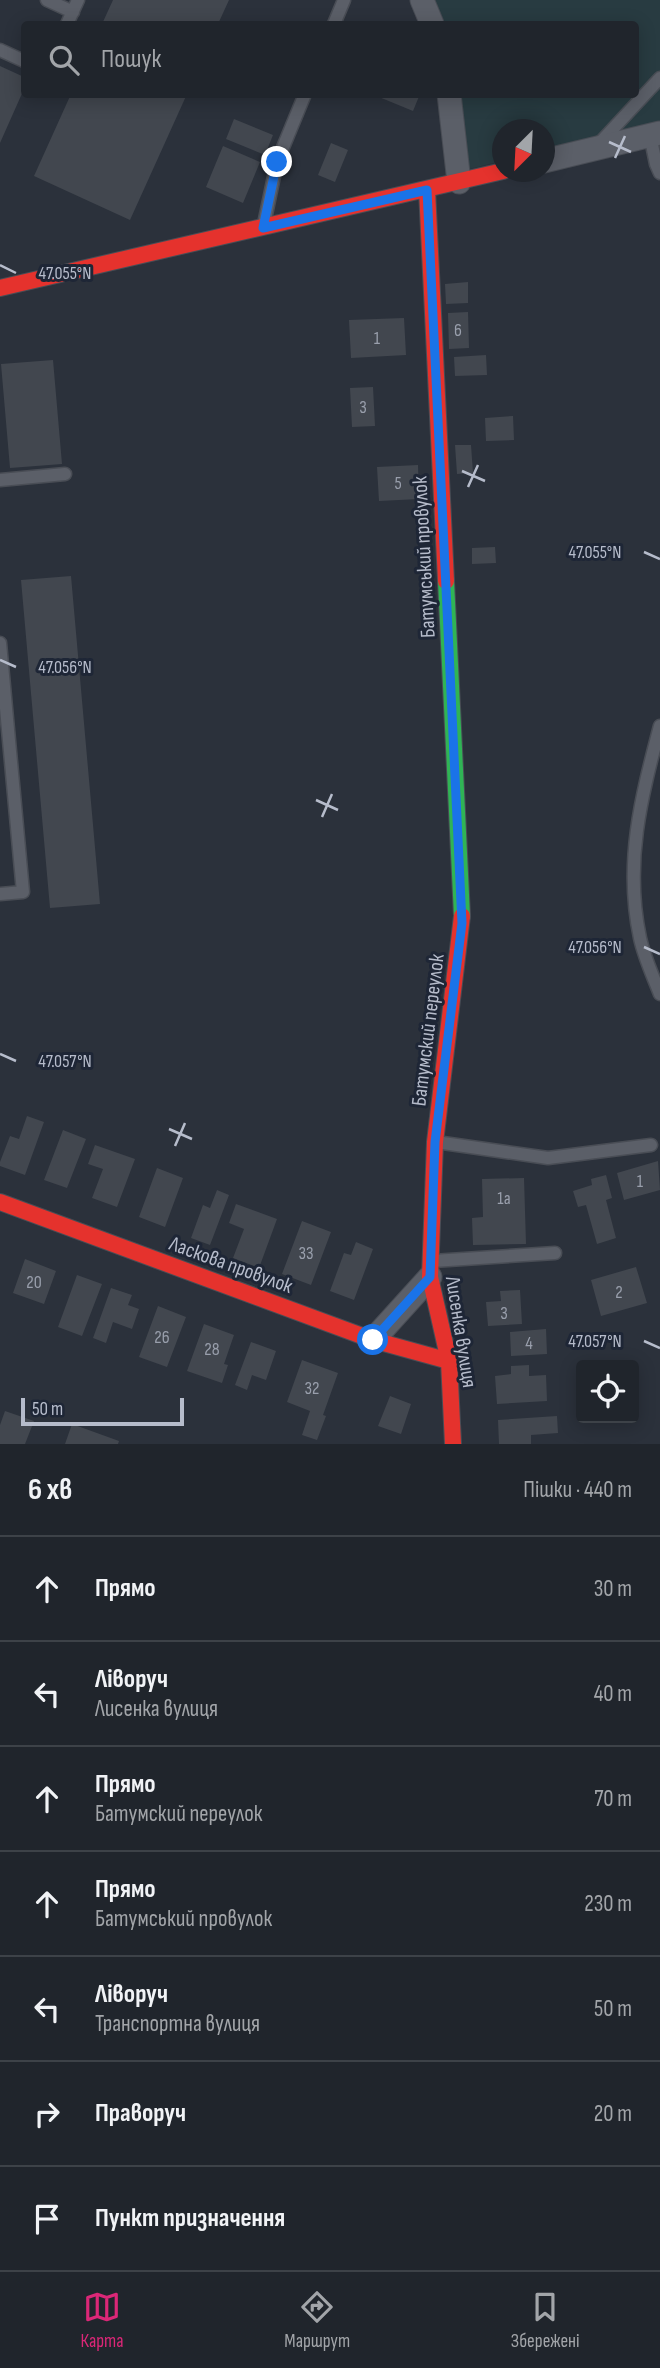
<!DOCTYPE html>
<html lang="uk">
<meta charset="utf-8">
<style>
:root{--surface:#20252c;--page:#282d34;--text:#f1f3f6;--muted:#a2a5a9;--line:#3d4248;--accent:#db2777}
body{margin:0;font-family:"Sofia Sans Condensed",sans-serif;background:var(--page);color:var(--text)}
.controls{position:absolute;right:21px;bottom:21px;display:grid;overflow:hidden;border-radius:7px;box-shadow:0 4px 18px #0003}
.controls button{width:63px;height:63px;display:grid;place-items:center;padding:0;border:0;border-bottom:2px solid var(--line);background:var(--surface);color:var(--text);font:35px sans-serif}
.compass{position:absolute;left:492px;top:119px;width:63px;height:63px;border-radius:50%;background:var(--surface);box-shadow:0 4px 18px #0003;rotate:204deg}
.scale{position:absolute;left:21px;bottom:18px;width:163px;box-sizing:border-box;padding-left:7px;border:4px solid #b6bccb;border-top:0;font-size:19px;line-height:24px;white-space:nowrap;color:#b6bccb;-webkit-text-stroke:5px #1e2636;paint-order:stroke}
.stop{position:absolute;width:21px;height:21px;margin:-16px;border:5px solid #1a73e8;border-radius:50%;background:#fff}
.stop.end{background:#1a73e8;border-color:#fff;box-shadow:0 2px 7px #0008}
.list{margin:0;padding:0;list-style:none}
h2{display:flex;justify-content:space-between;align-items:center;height:91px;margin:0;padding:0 28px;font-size:30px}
h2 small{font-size:23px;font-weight:400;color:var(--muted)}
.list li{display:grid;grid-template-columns:46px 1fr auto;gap:21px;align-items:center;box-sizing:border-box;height:105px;padding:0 28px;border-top:2px solid var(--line)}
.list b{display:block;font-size:26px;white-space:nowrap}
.list p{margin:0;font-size:23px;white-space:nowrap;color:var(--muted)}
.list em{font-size:23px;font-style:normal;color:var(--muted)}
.icon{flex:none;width:38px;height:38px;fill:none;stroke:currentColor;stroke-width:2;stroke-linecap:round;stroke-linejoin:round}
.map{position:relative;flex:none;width:660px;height:1444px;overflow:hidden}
.search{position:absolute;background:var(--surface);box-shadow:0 4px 18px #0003;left:21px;right:21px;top:21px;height:77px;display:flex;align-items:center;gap:18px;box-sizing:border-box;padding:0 24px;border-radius:7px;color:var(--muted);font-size:26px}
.sheet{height:826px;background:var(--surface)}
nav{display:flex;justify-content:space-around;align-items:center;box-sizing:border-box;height:98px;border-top:2px solid var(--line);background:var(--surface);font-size:19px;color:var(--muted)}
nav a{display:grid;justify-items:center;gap:4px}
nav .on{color:var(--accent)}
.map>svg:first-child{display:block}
</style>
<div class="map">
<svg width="660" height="1444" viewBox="0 0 660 1444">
<rect width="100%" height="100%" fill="#2b313b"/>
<path fill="#283b41" d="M411,0h249v123l-115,28 -1,-21h-41l-1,31 -53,13 -9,-79 196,-1v-70h-215z"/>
<path fill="#42474f" d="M113,0h116l-11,24h-116z
M0,66l24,11v12l-24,54z
M71,94h116l-57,126 -96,-44z
M380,94h40l-7,17 -34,-14z
M234,119l39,16 -8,20 -39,-16z
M331,143l17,7 -13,32 -17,-7z
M223,146l37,16 -17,41 -37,-16z
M468,282v21l-22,1 -1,-20z
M468,312l1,36 -20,1 -1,-36z
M404,318l2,37 -55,3 -2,-38z
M486,355l1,20 -32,1 -1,-19z
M53,360l9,104 -52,4 -9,-104z
M373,387l2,39 -23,1 -2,-39z
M513,416l1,24 -28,1 -1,-23z
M455,445h16l2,28 -16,1z
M418,465l1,34 -40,2 -2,-34z
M495,547l1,16 -24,1v-16z
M71,576l29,328 -50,4 -29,-328z
M27,1116l17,6 -19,53 -25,-9v-4l10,-26 9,3z
M63,1130l23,9 -19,49 -23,-8z
M95,1145l40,14 -18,48 -25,-9 11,-29 -15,-5z
M658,1161l2,29 -36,10 -7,-27z
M157,1168l26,10 -18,49 -26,-10z
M606,1175l6,23 -6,2 10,38 -19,6 -11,-39 -8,2 -5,-16 19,-6 -1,-6z
M524,1178l2,66 -53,1 -1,-27 11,-1 -1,-38z
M217,1190l12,5 -19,50 -19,-7 12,-33 7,3z
M236,1204l41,15 -18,49 -26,-10 11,-29 -15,-6z
M302,1221l29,11 -20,53 -29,-11z
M356,1242l17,7 -19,51 -24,-9 14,-38 7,2z
M25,1259l31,12 -12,33 -31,-11z
M636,1267l11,36 -46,13 -10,-36z
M77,1275l25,9 -20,52 -24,-9z
M111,1288l21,7 -4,10 11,4 -7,20 -19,-7 -7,21 -13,-5z
M520,1290l2,34 -34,2 -2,-24 15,-1 -1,-10z
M158,1306l28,11 -19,50 -28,-10z
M204,1324l30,11 -10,29 4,1 -6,18 -35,-12z
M546,1329l1,25 -36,2 -1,-24z
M251,1342l25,9 -10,29 -14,-5 -5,15 -12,-5z
M302,1360l36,13 -15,42 3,1 -9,24 -15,-5 8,-24 -23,-9z
M529,1365v11l17,-1 1,26 -50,3 -2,-28 16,-2v-8z
M390,1396l21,8 -10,30 -23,-8z
M5,1411l29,10 -9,23h-25v-19z
M557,1416l1,17 -27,2v9h-32l-1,-24z
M72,1424l47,17 -1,3h-53z"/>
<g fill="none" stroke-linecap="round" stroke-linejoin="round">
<g stroke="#494d55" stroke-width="15">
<path id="lane" d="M47,0l26,12
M67,24l11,-24
M334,24l10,-24
M0,50l24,11
M650,135l6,29 4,9
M597,146l63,-68
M264,224l13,-62 28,-68
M0,480l65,-6
M0,643l23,249 -23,2
M660,726c-19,72 -36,137 -20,212 4,19 13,38 20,56
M436,1142l112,16 103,-13
M433,1261l122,-8"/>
</g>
<g stroke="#494d55" stroke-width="25">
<path id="street" d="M422,0l10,24
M449,94l10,88
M544,161l116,-28
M373,1340l57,-63"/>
</g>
<g stroke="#494d55" stroke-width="18">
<path id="fast" d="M446,581l16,335"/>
</g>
<g stroke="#494d55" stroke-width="18">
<path id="jam" d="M427,190l19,391
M0,288l503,-117
M0,1202l373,138 76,21
M453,1444l-4,-83 -19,-84 5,-135 27,-226"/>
</g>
<use href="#lane" stroke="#5b5f68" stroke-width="12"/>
<use href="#street" stroke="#5b5f68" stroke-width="23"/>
<use href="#fast" stroke="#30b455" stroke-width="16"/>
<use href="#jam" stroke="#e5322d" stroke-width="16"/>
</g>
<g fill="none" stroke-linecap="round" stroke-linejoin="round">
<path stroke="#1a73e8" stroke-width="9" d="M277,162l-14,66 164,-38 35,733 -27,219 -5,135 -57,63"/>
</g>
<path fill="none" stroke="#b6bccb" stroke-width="2.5" d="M609,142l22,10M615,158l10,-22M0,265l16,8M462,471l23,10M468,487l10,-22M644,552l16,7M0,660l16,7M316,800l22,10M322,817l10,-23M644,947l16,7M0,1054l16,7M169,1129l23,10M175,1146l10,-23M644,1341l16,7"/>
<g text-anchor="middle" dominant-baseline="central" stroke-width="6" stroke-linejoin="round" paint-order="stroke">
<g font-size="18" fill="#999fac">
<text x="458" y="330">6</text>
<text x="377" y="338">1</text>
<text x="363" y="407">3</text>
<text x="398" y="483">5</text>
<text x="640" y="1181">1</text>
<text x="504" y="1198">1а</text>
<text x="306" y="1253">33</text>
<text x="34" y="1282">20</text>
<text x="619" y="1292">2</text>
<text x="504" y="1313">3</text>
<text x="162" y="1337">26</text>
<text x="529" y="1343">4</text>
<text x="212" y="1349">28</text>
<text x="312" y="1388">32</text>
</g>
<g font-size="21" fill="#b6bccb" stroke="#1e2636">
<text transform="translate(424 557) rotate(-93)">Батумський провулок</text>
<text transform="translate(428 1030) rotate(-83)">Батумский переулок</text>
<text transform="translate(231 1265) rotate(20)">Ласкова провулок</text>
<text transform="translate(461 1332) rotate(81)">Лисенка вулиця</text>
</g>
</g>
<g font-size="18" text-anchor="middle" fill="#b6bccb" stroke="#1e2636" stroke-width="6" stroke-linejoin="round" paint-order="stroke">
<text x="65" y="279">47.055°N</text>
<text x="595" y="558">47.055°N</text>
<text x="65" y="673">47.056°N</text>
<text x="595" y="953">47.056°N</text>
<text x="65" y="1067">47.057°N</text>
<text x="595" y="1347">47.057°N</text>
</g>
</svg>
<div class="controls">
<button><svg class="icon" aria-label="locate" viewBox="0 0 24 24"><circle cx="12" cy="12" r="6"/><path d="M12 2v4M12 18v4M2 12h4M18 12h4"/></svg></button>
</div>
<svg class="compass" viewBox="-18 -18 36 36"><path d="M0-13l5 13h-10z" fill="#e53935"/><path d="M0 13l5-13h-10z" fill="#a2a5a9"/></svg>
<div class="scale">50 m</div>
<div class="stop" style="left:373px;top:1340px"></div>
<div class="stop end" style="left:277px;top:162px"></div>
<div class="search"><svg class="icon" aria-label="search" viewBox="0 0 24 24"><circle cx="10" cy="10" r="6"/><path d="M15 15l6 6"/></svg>Пошук</div>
</div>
<section class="sheet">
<h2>6 хв<small>Пішки · 440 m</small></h2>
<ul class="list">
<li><svg class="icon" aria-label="ahead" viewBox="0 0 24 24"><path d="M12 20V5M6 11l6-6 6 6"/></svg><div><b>Прямо</b></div><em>30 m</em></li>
<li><svg class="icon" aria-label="left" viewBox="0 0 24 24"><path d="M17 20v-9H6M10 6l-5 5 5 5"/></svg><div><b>Ліворуч</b><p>Лисенка вулиця</p></div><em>40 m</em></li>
<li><svg class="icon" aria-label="ahead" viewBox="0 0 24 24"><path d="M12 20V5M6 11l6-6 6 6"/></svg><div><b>Прямо</b><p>Батумский переулок</p></div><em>70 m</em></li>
<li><svg class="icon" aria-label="ahead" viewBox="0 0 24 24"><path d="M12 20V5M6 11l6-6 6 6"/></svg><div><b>Прямо</b><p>Батумський провулок</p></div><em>230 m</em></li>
<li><svg class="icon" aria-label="left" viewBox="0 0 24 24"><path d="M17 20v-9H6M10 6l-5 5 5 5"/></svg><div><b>Ліворуч</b><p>Транспортна вулиця</p></div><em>50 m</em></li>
<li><svg class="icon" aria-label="right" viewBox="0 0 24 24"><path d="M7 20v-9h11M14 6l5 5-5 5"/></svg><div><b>Праворуч</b></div><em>20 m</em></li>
<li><svg class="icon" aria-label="arrive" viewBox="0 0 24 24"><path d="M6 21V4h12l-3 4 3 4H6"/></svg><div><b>Пункт призначення</b></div></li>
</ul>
</section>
<nav>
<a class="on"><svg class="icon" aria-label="map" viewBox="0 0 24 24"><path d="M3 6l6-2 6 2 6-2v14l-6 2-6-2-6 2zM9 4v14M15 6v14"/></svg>Карта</a>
<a><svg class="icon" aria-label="directions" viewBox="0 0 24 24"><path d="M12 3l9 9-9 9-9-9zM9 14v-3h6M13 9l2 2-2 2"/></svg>Маршрут</a>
<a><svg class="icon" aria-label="saved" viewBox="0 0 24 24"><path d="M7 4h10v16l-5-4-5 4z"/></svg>Збережені</a>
</nav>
